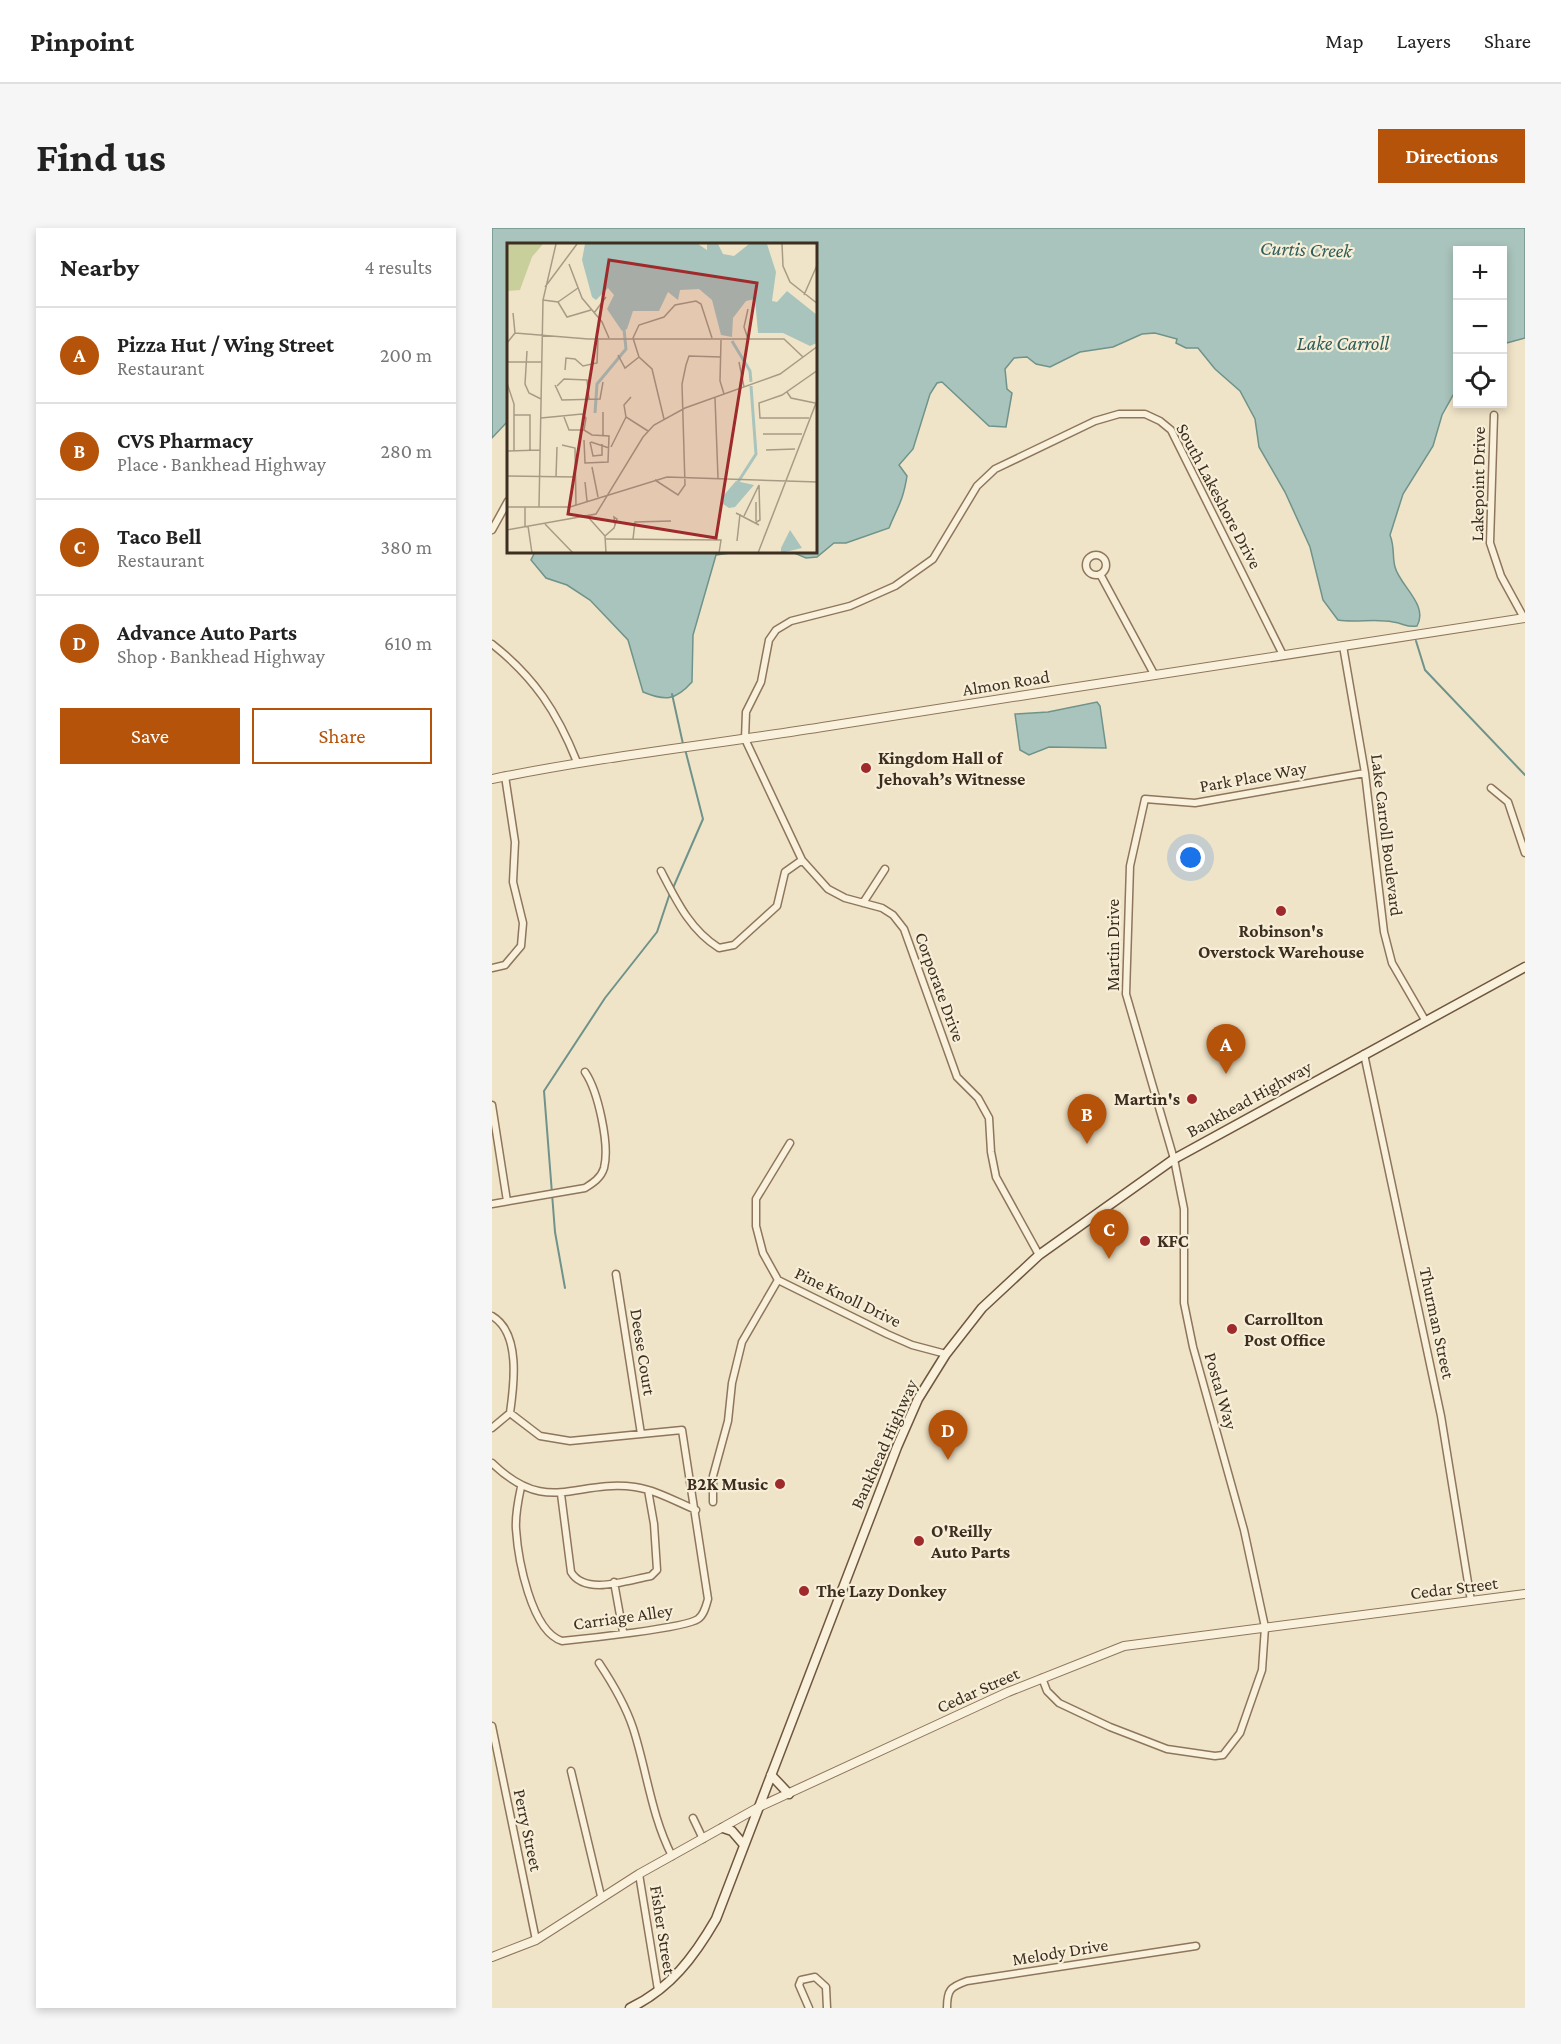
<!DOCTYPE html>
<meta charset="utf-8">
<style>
:root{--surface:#fff;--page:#f6f6f6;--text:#222;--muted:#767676;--line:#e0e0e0;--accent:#b45309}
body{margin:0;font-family:"Crimson Pro",serif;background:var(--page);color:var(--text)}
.controls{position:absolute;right:18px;top:18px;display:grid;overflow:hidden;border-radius:0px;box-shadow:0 3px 9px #0003}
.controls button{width:54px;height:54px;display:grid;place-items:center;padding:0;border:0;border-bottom:2px solid var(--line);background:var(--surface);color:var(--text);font:30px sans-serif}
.you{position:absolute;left:699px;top:630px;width:21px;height:21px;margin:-15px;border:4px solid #fff;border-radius:50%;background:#1a73e8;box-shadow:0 0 0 9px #1a73e833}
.badge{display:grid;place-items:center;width:39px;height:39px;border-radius:50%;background:var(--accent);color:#fff;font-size:20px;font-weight:700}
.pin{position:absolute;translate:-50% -50px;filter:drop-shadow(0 2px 3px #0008)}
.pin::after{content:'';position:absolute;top:32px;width:21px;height:18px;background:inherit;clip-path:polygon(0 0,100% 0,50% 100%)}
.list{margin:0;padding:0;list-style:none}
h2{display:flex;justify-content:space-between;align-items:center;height:78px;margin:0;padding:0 24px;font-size:26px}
h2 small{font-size:20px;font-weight:400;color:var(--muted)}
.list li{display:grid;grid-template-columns:39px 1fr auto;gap:18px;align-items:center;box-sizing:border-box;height:96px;padding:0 24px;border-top:2px solid var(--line)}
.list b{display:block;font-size:22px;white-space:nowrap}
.list p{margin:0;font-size:20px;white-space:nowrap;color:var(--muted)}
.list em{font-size:20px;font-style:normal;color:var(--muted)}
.actions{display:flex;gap:12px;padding:18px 24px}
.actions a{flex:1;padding:14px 0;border:2px solid var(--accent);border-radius:0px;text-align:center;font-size:21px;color:var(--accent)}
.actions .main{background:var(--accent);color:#fff}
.icon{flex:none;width:33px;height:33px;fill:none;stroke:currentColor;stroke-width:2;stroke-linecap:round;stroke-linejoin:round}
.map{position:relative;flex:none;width:1033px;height:1780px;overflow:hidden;border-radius:0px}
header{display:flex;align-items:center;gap:36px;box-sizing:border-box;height:84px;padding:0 30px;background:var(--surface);border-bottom:2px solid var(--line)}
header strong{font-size:28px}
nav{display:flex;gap:33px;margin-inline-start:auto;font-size:21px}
.intro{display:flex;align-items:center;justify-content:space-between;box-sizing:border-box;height:144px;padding:0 36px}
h1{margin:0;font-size:42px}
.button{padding:15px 27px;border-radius:0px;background:var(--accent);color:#fff;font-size:21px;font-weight:700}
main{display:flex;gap:36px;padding:0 36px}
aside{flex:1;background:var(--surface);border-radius:0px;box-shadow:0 3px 9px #0003}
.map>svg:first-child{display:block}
</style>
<header>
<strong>Pinpoint</strong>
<nav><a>Map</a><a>Layers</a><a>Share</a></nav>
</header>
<div class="intro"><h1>Find us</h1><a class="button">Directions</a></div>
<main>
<aside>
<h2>Nearby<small>4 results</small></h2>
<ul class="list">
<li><span class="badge">A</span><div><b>Pizza Hut / Wing Street</b><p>Restaurant</p></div><em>200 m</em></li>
<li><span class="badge">B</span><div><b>CVS Pharmacy</b><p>Place · Bankhead Highway</p></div><em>280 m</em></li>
<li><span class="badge">C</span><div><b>Taco Bell</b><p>Restaurant</p></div><em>380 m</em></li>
<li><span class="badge">D</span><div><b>Advance Auto Parts</b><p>Shop · Bankhead Highway</p></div><em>610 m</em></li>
</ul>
<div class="actions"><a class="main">Save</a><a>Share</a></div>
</aside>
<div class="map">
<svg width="1033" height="1780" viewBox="0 0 1033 1780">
<rect width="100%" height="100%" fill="#f0e4c8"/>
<path fill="#a9c4bc" stroke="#6f938a" stroke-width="1.5" d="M0,0h1033v110l-22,6v-94h-45l-1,138 -15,27 -9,31 -30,48 -13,41c5,13 2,21 5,32 5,19 34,38 22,59 -10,2 -14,-3 -24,-4 -18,-4 -36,1 -55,-2l-15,-20 -13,-53 -25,-55 -26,-45 -4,-28 -15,-28 -25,-22 -17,-21h-12l-10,-5 1,-4 -22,-6 -13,1 -29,13 -33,5 -30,15 -14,-3 -9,-7 -13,1 -9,11 2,20 5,4 -6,34 -17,-1 -47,-44 -5,1 -7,11 -17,55 -14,16 8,11c-4,25 -9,30 -18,52l-43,15h-12l-17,14 -11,1 -14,-6h24v-308h-308v177l-16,17z
M43,324h202l-21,3 -23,80 -1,47c-17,19 -27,19 -49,10l-15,-52 -38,-40 -23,-15 -21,-7 -15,-18z
M605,474l3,4 6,42 -57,-1 -20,8 -9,-5 -5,-36 33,-2z"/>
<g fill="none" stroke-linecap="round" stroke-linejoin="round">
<path stroke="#6f938a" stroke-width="2" d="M924,413l9,29 100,105
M180,466l11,50
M181,660l30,-69 -18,-70
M73,1060l-10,-56 -11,-141 61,-93 52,-66 13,-39"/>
<g stroke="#8d765c" stroke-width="9">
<path id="minor" d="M1002,187l-4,128 11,33 23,42
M0,302l16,-29
M594 337a10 10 0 1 1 20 0a10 10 0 1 1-20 0Z
M608,346l54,100
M0,416c43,34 65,68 85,118
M851,418l22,127 19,159 8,31 33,57
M999,560l17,14 17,51
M169,643c15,29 29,59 58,77l15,-3 43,-39 8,-34 17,-12
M371,675l22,-34
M0,740l13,-3 16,-19 2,-23 -10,-41 2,-40 -10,-66
M872,826l77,362 30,185
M0,877l15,96
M298,915l-34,56v27l7,27 15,27 109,54 25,11 34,9
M0,976l93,-16c8,-5 16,-10 19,-20 6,-23 -6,-77 -19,-96
M547,1027l-43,-78 -5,-25 -2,-34 -11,-20 -21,-21 -53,-148 -11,-14 -11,-7 -37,-10 -17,-9 -26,-29 -57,-121 1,-27 15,-30 8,-42 7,-10 15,-9 59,-15 45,-20 38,-27 44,-73 18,-17 100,-48 24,-7h26l15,7 11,9 111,223
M124,1046l25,160
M0,1088c29,17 22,69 18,97l-18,15
M18,1185l30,23 30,5 112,-11 26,169c-2,7 -4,16 -10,20 -12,9 -116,20 -136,22 -31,-10 -44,-82 -46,-112 -1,-14 2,-28 5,-42
M0,1235c56,54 83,16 143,24 21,3 42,15 61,23
M69,1266l10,78c14,24 57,8 80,4l6,-6 -3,-46 -6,-34
M221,1274v-26l15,-55 4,-38 10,-41 36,-62
M122,1354l9,50
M107,1435c14,21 26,41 34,65 14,43 18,87 39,128
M550,1450l5,13 12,12 51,24 57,22 48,7 8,-1 17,-22 22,-63 3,-43 -21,-97 -51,-183 -9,-44v-94l-10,-50 -48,-165 4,-128 15,-67 50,4 170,-30
M0,1498l44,214
M79,1543l30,125
M201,1590l10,21
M147,1646l19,116
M317,1780l-10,-23 2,-5 14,-3 11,10 1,21
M455,1780c0,-18 3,-21 20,-27l229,-35"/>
</g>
<g stroke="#8d765c" stroke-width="10">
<path id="tertiary" d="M0,551c112,-23 225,-35 337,-53 232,-36 464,-74 696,-108
M0,1729l44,-17 103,-66 120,-67 249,-115 116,-46 401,-52"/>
</g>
<g stroke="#6f573f" stroke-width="11">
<path id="secondary" d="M279,1547l18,19
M231,1600l9,3 12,14
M138,1780c40,-19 64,-51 86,-89l181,-472 21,-48 28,-45 36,-46 57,-53 135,-96 351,-192"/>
</g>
<use href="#minor" stroke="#faf1dc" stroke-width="6"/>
<use href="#tertiary" stroke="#faf1dc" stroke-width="8"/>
<use href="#secondary" stroke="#faf1dc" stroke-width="8"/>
</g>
<g fill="#9e2a2b" stroke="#f7eed8" stroke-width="2">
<circle cx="374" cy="540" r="6"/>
<circle cx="789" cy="683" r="6"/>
<circle cx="700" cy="871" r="6"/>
<circle cx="653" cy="1013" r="6"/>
<circle cx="740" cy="1101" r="6"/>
<circle cx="288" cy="1256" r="6"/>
<circle cx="427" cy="1313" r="6"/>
<circle cx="312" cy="1363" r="6"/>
</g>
<g text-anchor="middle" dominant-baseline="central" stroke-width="4.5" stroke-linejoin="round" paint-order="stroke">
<g font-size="18" fill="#3d2e20" stroke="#f7eed8">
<text transform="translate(986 256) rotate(-89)">Lakepoint Drive</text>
<text transform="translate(727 268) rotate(62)">South Lakeshore Drive</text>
<text transform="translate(514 455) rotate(-9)">Almon Road</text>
<text transform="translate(761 549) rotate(-10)">Park Place Way</text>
<text transform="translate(895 607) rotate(83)">Lake Carroll Boulevard</text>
<text transform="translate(621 717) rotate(-90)">Martin Drive</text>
<text transform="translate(448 759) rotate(70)">Corporate Drive</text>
<text transform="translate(757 871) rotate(-29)">Bankhead Highway</text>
<text transform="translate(356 1069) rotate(26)">Pine Knoll Drive</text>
<text transform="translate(945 1095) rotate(78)">Thurman Street</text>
<text transform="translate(151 1124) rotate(81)">Deese Court</text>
<text transform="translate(729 1163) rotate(74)">Postal Way</text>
<text transform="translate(392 1216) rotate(-66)">Bankhead Highway</text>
<text transform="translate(962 1360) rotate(-7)">Cedar Street</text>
<text transform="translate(131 1389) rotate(-8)">Carriage Alley</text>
<text transform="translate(486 1462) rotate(-24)">Cedar Street</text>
<text transform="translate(36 1602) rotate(78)">Perry Street</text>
<text transform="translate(171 1702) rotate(81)">Fisher Street</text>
<text transform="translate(568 1724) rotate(-9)">Melody Drive</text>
</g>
<g font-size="18" font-weight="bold" fill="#3d2e20" stroke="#f7eed8" text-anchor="start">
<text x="386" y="530">Kingdom Hall of<tspan x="386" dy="21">Jehovah’s Witnesse</tspan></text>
<text x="789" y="703" text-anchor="middle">Robinson's<tspan x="789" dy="21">Overstock Warehouse</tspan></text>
<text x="688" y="871" text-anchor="end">Martin's</text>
<text x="665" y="1013">KFC</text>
<text x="752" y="1091">Carrollton<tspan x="752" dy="21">Post Office</tspan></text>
<text x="276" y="1256" text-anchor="end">B2K Music</text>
<text x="439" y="1303">O'Reilly<tspan x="439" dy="21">Auto Parts</tspan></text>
<text x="324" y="1363">The Lazy Donkey</text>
</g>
<g font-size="20" font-style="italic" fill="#2f5d5a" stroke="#f7eed8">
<text transform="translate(814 21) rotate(2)">Curtis Creek</text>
<text x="851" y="115">Lake Carroll</text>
</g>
</g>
<g transform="translate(15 15)">
<rect width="310" height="310" fill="#f0e4c8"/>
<path d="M0,1h36l-11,13 -12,33 -13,1z" fill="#c9cf9b"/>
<path d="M78,1h113l9,6v-6h11l5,10 11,2 15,-12h18l9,28 -4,29 5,1 10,-11 30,24v28l-7,3 -27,-13h-25l-3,-34 -9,2 -13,17 -1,19 -11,-2 -9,-35 -13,-11 -19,1 -2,10 -10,-8 -9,19h-26l-6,18 -5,2 -15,-22 7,-14 -6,-7 -12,12 -4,-3 -10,-37zM229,238l18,4 -19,22 -6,1 -6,-4v-8zM283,287l12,18 -21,5v-5z" fill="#a9c4bc"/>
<path fill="none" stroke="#a9c4bc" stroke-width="3" d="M225,98l18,30 1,11M88,170l2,-29 29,-35 -2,-20M231,239l18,-28 -5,-68"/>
<path fill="none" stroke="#a89b85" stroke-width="1.5" d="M275,1l1,22 7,16 28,22M62,21l13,34 20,24 7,16M38,44l32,-43M297,52l14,-32M36,57l15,2 9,15 24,-7M51,59l20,-14M87,70l12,-16M8,90l73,6h196l19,18M241,96l-4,-12 4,-18M214,97l-1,41 4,13M0,100l8,-10 -2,-20M20,108l-2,33 4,9 12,6M111,112l7,13 14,-11M0,119h34M232,119l5,25M58,127l1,-12 9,1 8,7 14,-3 1,-25M0,140l7,21v47M48,142l7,15 38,-1 3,-17M50,143l7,-7 23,1 2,19M280,149l4,6 24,5M124,154l-7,8 2,12 22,14M208,155l3,80M7,172h16v35M34,175l41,-4 4,4 -2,12h-15l-5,-13M302,175h-49l-1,-15 23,-8 36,-25M157,176l-12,-50 -13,-12 -6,-19 6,-13 25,-8 11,-12 21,-4 5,3 11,34M256,191h39M96,193v-24M77,197l1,23 23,-1 1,-26 -17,-1 -8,-5M83,199l3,14 9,-1v-11M84,199l18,6M55,202l13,3 1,58M104,204l15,-30M259,207l29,-1M0,208l33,-1M85,224l6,30M0,233l68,1M49,234l1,-30M148,237l23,15 7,-10 -3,-101 4,-19 3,-9 32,1M78,239l2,19M0,264h63l97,-30 151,5M18,264v20M32,264l4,-207 13,-56M229,270l23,12M237,273l15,-31 1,35 -5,3M81,274l17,19 1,17M249,278v-19M38,281l28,29M21,283l4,27M0,287l89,-16 47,-77 11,-12 31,-17 95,-34 38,-28M98,293l9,-8 3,-9 -3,-2 1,8M99,296l115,1 -2,13M126,296l2,-17 36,-1M230,298l3,-27M251,310l60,-155"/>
<path fill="#9e2a2b" fill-opacity="0.15" stroke="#9e2a2b" stroke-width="3" d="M102,17l148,23 -41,255 -148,-24z"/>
<rect width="310" height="310" fill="none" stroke="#3d2e20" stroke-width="3"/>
</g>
</svg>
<div class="controls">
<button>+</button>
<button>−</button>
<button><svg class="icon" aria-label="locate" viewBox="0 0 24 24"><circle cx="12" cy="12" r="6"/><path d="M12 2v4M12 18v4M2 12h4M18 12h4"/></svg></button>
</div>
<div class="you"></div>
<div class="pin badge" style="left:734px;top:846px">A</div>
<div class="pin badge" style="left:595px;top:916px">B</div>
<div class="pin badge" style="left:617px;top:1031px">C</div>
<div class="pin badge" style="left:456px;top:1232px">D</div>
</div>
</main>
